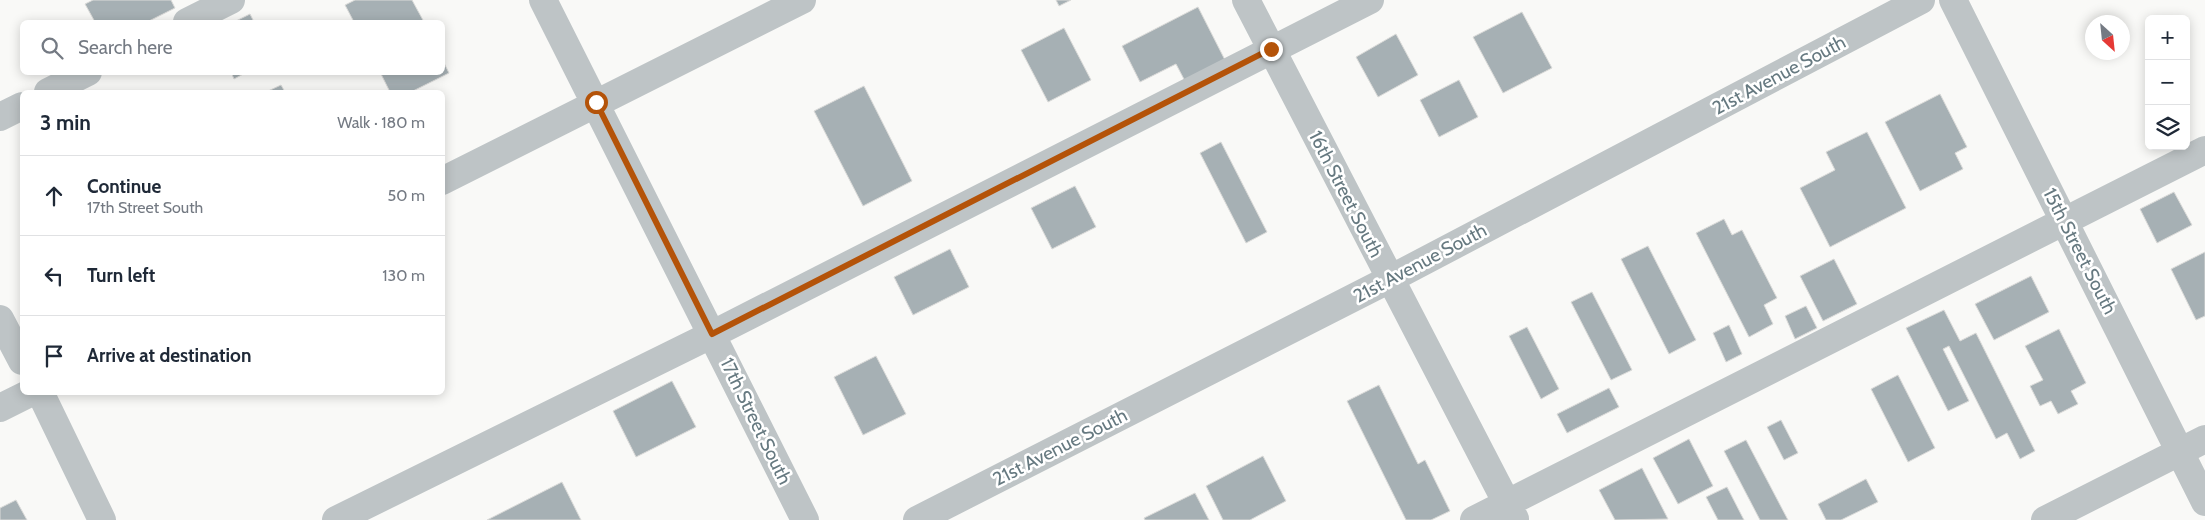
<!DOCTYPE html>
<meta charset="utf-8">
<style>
:root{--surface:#fff;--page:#f6f6f7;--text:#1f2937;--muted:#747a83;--line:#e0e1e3}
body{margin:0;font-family:Cabin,sans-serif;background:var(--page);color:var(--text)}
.controls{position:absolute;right:15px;top:15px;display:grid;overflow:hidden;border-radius:8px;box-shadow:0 2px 12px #0003}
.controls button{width:45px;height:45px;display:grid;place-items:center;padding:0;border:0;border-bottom:1px solid var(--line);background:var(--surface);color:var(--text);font:25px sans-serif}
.compass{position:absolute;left:2085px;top:15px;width:45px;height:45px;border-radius:50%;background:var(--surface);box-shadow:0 2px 12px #0003;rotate:153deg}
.stop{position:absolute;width:15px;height:15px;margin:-11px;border:4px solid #b45309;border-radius:50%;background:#fff}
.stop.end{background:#b45309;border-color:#fff;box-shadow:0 1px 5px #0008}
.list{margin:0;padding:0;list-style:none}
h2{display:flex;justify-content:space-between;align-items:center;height:65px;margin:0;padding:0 20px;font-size:21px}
h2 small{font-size:16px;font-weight:400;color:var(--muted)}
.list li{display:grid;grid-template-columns:32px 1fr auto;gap:15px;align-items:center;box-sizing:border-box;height:80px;padding:0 20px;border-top:1px solid var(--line)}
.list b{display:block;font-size:19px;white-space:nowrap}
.list p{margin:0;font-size:16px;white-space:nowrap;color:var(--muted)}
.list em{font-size:16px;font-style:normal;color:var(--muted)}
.icon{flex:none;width:28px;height:28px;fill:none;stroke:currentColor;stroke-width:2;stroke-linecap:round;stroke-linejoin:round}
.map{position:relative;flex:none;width:2205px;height:520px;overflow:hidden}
.search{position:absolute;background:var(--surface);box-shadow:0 2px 12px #0003;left:20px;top:20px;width:425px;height:55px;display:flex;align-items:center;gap:12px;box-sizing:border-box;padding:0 18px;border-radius:8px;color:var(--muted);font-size:19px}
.panel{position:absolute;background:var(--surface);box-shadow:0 2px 12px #0003;left:20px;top:90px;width:425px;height:305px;border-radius:8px}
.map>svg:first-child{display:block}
</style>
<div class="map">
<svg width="2205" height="520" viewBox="0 0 2205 520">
<rect width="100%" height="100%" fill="#f9f9f7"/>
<path fill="#a6b0b4" stroke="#dbdbd9" d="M93,0h78l4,8 -28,14h-52l-10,-18z
M355,0h57l12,22h-70l-9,-17z
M1056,0h15l-12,6z
M1198,7l28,55 -40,21 -10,-19 -36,18 -18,-36z
M1522,12l30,56 -49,25 -30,-56z
M250,14l4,8h-20z
M1064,28l27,52 -43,22 -27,-52z
M1396,34l22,41 -40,22 -22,-40z
M442,59l7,14 -38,19h-21l-10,-20h62z
M231,72h16l-13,7z
M1459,80l19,37 -39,20 -19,-37z
M281,85l4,7h-19z
M864,86l48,95 -49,25 -49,-95z
M1940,94l27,53 -12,6 8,16 -43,22 -35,-69z
M1867,132l39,76 -76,39 -30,-59 35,-18 -9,-18z
M1221,142l46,90 -21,11 -46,-90z
M1075,186l21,41 -44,22 -21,-41z
M2174,192l18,33 -35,18 -17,-34z
M1724,219l8,16 10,-5 35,68 -13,7 9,19 -24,13 -53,-104z
M1648,246l48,94 -27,14 -48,-95z
M950,249l19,38 -56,28 -19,-38z
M2205,252v64l-9,4 -25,-51z
M1834,259l23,45 -34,17 -23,-45z
M2031,276l18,36 -55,28 -19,-36z
M1592,292l40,78 -21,10 -40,-78z
M1806,306l11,22 -22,11 -10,-23z
M1944,310l16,31 16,-8 59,118 -15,8 -13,-26 -11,6 -47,-93 -6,3 26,52 -21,10 -42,-83z
M1729,325l13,29 -16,8 -13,-29z
M1527,327l32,62 -18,10 -32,-63z
M2059,329l27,54 -15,8 7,13 -20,10 -7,-13 -11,5 -10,-20 13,-6 -18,-34z
M876,356l30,58 -43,21 -29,-58z
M1898,375l37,73 -27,14 -37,-73z
M672,381l24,46 -60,30 -23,-46z
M1379,385l39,79 7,-4 25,51 -19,9h-25l-59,-119z
M1609,388l10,19 -52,26 -10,-19z
M1781,420l17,33 -14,7 -17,-33z
M1689,439l24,47 -35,18 -25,-46z
M1746,440l42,80h-28l-36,-69z
M1263,456l23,45 -36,19h-27l-17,-34z
M1642,468l26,51 -53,1 -16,-30z
M1866,479l12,23 -37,18h-15l-8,-16z
M562,482l19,38h-94z
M1727,487l17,33h-26l-12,-23z
M1195,493l14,27h-64l-1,-2z
M16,500l11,20h-27v-12z"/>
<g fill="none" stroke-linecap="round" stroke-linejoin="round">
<path stroke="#bec4c6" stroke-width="28" d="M543,0l262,520
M1246,0l269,519
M1953,0l252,502
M187,22l44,-22
M48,92l40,-20
M0,117l22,-11
M442,181l360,-181
M0,319l22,42
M40,392l62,128
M0,408l32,-16
M336,520l377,-186 657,-334
M917,520l473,-241 531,-279
M1474,520l731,-370
M2045,520l160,-81"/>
</g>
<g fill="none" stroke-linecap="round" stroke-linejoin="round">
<path stroke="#b45309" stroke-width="6" d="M596,102l116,232 559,-285"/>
</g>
<g text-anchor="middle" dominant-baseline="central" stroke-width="5" stroke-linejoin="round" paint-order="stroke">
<g font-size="19" fill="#667980" stroke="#fff">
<text transform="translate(1779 75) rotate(-28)">21st Avenue South</text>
<text transform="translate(1346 194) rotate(63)">16th Street South</text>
<text transform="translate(2080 251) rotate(63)">15th Street South</text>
<text transform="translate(1420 263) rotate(-28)">21st Avenue South</text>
<text transform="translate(756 421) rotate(64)">17th Street South</text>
<text transform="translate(1060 447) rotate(-27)">21st Avenue South</text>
</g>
</g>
</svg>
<div class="controls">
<button>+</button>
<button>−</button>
<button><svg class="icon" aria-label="layers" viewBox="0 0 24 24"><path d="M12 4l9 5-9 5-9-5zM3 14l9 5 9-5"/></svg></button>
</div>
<svg class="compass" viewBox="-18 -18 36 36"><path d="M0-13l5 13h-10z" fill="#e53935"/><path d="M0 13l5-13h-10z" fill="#747a83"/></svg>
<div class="stop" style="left:596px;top:102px"></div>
<div class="stop end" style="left:1271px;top:49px"></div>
<div class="search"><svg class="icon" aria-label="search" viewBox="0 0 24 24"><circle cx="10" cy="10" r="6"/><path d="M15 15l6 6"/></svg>Search here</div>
<section class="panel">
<h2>3 min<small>Walk · 180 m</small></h2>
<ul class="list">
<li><svg class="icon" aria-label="ahead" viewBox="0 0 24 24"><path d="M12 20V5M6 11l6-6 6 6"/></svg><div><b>Continue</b><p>17th Street South</p></div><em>50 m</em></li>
<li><svg class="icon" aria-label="left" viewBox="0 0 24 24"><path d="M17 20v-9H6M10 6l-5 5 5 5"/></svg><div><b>Turn left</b></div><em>130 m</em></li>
<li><svg class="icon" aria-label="arrive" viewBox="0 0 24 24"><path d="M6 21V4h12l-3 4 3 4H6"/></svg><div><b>Arrive at destination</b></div></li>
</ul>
</section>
</div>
